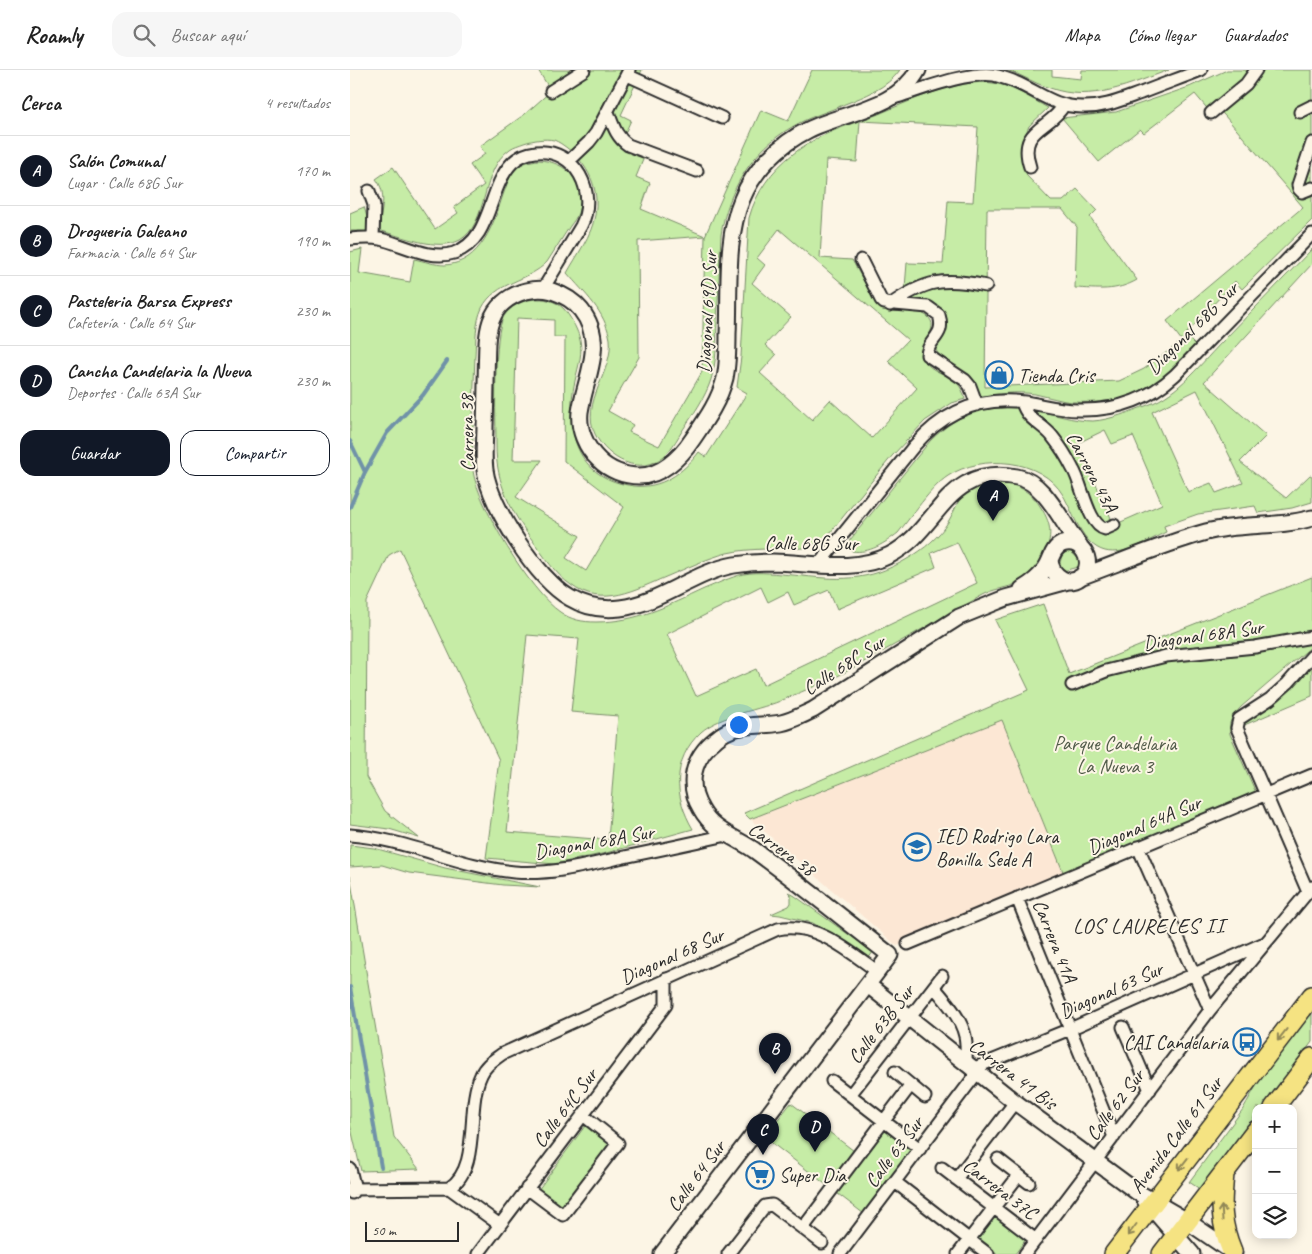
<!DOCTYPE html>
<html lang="es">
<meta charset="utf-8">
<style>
:root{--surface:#fff;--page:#f6f6f6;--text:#222;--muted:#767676;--line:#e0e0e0;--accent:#111827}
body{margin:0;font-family:Caveat,sans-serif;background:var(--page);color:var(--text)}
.controls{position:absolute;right:15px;bottom:15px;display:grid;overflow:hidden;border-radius:10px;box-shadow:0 2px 12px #0003}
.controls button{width:45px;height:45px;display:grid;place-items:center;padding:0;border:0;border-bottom:1px solid var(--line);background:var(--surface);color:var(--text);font:25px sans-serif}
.scale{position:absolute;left:15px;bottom:12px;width:94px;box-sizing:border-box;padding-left:5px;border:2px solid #2b2b2b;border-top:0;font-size:14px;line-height:18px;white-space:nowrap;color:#2b2b2b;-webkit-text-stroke:4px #fcf5e5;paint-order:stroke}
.you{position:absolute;left:388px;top:654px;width:18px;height:18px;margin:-12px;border:4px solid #fff;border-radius:50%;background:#1a73e8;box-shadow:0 0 0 8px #1a73e833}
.badge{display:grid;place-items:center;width:32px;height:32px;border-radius:50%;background:var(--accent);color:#fff;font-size:16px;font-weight:700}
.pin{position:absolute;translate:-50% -41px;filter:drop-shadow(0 1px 2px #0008)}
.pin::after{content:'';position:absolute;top:26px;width:18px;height:15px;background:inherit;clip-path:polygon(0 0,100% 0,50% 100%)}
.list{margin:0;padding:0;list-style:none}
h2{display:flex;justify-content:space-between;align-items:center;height:65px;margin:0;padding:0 20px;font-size:21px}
h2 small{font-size:16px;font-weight:400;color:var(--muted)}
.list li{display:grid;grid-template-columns:32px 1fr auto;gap:15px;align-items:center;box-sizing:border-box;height:70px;padding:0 20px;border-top:1px solid var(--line)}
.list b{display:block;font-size:19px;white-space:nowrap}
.list p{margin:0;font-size:16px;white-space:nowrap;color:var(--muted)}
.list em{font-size:16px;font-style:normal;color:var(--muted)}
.actions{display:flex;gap:10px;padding:15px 20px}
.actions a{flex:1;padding:11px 0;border:1px solid var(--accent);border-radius:15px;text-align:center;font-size:18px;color:var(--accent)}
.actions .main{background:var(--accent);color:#fff}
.icon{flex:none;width:28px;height:28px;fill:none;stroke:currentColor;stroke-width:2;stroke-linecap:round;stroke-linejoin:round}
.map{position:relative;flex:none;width:962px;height:1184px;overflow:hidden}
header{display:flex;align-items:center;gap:30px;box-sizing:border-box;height:70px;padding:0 25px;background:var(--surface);border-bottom:1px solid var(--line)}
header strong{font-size:24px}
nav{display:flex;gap:28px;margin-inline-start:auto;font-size:18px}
.search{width:350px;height:45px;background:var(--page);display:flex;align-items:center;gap:12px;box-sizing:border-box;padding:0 18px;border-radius:15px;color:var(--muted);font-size:19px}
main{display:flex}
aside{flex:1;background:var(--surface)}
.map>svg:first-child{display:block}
</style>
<header>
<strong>Roamly</strong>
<div class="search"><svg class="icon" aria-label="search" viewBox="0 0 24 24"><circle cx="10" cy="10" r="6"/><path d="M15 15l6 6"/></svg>Buscar aquí</div>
<nav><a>Mapa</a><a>Cómo llegar</a><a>Guardados</a></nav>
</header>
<main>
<aside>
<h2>Cerca<small>4 resultados</small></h2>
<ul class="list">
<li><span class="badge">A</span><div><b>Salón Comunal</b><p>Lugar · Calle 68G Sur</p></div><em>170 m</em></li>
<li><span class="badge">B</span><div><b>Drogueria Galeano</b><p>Farmacia · Calle 64 Sur</p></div><em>190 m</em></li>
<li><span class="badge">C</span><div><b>Pasteleria Barsa Express</b><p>Cafetería · Calle 64 Sur</p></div><em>230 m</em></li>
<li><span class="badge">D</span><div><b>Cancha Candelaria la Nueva</b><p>Deportes · Calle 63A Sur</p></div><em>230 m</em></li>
</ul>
<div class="actions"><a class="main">Guardar</a><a>Compartir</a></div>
</aside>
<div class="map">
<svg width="962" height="1184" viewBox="0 0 962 1184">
<rect width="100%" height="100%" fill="#fcf5e5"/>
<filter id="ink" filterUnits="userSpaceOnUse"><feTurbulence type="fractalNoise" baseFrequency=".02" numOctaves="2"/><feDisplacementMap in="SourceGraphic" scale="10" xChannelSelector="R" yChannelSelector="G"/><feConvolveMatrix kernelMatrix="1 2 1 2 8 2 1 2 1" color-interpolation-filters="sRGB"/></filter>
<g filter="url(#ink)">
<path fill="#fce7d4" d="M652,650l62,154 -167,72 -147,-127z"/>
<path fill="#c6eca6" stroke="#788c68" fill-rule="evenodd" d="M188,0h104l-21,45 10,5 -9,20 25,10 -11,27 14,6 -9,26 64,27 56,-126 27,11 24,-51h88c-13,18 -35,26 -55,34 -17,8 -37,13 -53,23 -39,22 -65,64 -71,108 -1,29 -3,58 -4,87 -1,17 0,34 -4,50 -4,19 -16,37 -27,53 -7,10 -13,23 -22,31 -23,21 -57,3 -69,-22 -15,-32 19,-63 15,-95 -5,-28 -25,-45 -43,-66 10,-18 25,-38 28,-58 5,-26 -7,-51 -28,-67 -4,-3 -8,-6 -13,-8 -9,-2 -21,0 -30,3 -5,2 -10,3 -14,6 -30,21 -21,74 -50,91 -22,12 -59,-4 -82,-10 3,-18 10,-36 -2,-51l17,-12 42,62 23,-16 -4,-6 30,-22 -14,-20 15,-11 -5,-8 45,-32 26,-23zM355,166l-3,136 -43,74 -30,-14 4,-7 -25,-14 31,-54 -1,-116z
M657,0h45v6l29,3 1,-9h87c-39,14 -77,33 -119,18 -15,-4 -28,-13 -43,-18z
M877,0h85v150l-70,69 -7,-8 -50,54 10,10c-16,19 -38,40 -62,50 -17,7 -50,9 -68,6 -10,-2 -20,-5 -30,-7 -19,-3 -38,0 -57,3 -2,-6 -5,-14 -8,-19 -9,-12 -32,-17 -35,-31 8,-11 17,-24 7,-37 -3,-3 -5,-6 -9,-8 -9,-3 -20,-2 -29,-2l3,-37 36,1 5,-63 25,1 5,-75 -118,-6 -3,41 -31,-2 -6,98 32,2c6,10 22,43 30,48 13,8 32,-2 45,8 16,13 -12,29 -4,42 11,21 35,11 42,41l-13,4 -27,18 -33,35 -66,82 -6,5 -16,5c-23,1 -55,0 -77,5 -19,5 -40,15 -59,23 -31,13 -66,33 -97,9 -16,-11 -27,-29 -38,-44 -22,-29 -37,-58 -37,-95 0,-24 -3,-113 8,-130 12,-18 44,-24 60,-7 6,7 12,18 15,27 5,16 -1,30 -4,45 -11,50 1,98 59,105 27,3 49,-13 65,-34l7,5 41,-64 -10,-6 4,-30 8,-139c7,-26 23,-48 44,-64 23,-19 55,-29 83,-39 32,-13 82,-37 117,-32 20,3 37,15 55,25l-19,18 -7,16v16l5,18 24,25h12l14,-12 20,21 -7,7 47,63c-21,12 -39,9 -62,8l2,-61 -15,-18h-75l-2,178 134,-6 25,-12 38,-28 -15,-20 136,-114 -85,-99 -7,5 -16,-19 -51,39 -4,-4 -41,33 -37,-44 54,-6 73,-25zM429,159l129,111 -20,21 29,27 -45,50 -42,-38 -18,20 -52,-47 16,-18 -11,-10 26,-28 -39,-34 13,-18 -8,-7zM167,248l37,2v17h11l-1,124 60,46 -38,64 -20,-13 14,-22 -64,-39 26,-37h-29z
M188,90c28,1 51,23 40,53 -1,4 -5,9 -8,13 -8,12 -15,24 -23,36 -19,20 -51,19 -65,46 -7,15 -6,32 -7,48 -1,26 -2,51 -2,76 0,13 -1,26 0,39 5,35 58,122 87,141 11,8 23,10 36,10 41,0 71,-16 108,-33 13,-5 26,-12 40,-15 15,-3 34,0 49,1 46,5 74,8 116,-17 14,-8 31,-22 39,-36 13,-22 9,-29 36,-38 20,-7 45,4 56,22 14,21 12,34 1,55 -5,11 -11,18 -22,22 -12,5 -25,6 -36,12 -44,24 -88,50 -132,74 -21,12 -44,20 -66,30 -24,11 -65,16 -84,33 -30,28 -27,65 -8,97l-87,24 -51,11 -69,-6 13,-98 -99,-211 -11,6 -22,47 -1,175 19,34 34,27 -30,-9 -39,-5v-572l12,-3 -3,24 51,9 4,-23c10,2 21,6 31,6 36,-2 49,-42 58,-70 4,-10 6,-20 14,-27 6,-6 14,-7 21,-8zM607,472l20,41 -214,102 -7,-16 -60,27 -29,-62 94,-47 7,15 20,-10 6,13 35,-15 8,19 99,-42 -5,-14zM177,565l52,4 -8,73 47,4 -10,124 -101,-8z
M14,137l3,10 1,14h-18v-18z
M962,179v15l-108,118 62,54 -26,26 46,36 24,-23 2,1v26l-20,6 -34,5 -3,-7 -57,8 -34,12 2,6c-17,8 -41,24 -61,19 -23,-6 -31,-37 -42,-56 -22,-37 -81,-41 -115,-19 -17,11 -37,41 -50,57 -13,10 -29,21 -46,18l-3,-6 1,-5 80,-99c31,-31 60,-38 104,-31 20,4 39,11 59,11 18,-1 38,-10 55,-16 31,-11 54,-43 77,-66 29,-30 58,-60 87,-90zM847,320l46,93 -27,10 -5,-10 -23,9 -36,-80zM755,360l7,14 21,-8 29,68 -48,21 -36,-82z
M715,475l19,20 -27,8z
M962,507v69l-71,61c-9,10 -13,14 -11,27l27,61 -193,79 -62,-154 -252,99 -6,-6 285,-123 -34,-70 48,-16 26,70z
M962,592v34l-70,30 2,-6c31,-13 47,-33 68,-58z
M0,775l24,3 71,20 95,19 -37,-2 -94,-12 -27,-8 -32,2z
M0,806l44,261 25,32 -58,2 -11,-47z
M438,822l7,4 78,56 -5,7 -55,-36 -33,-8 -9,-1 18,-8 2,-3v-8z
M962,941v31l-50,66h-6v7l-56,74 -11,-7 54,-73 21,-37z
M441,1033l67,51 26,-33 36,28 -52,68 -104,-80z
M235,1056l24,18 -47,64 -24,-18z
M643,1138l36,27 -14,19h-27l-18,-14z"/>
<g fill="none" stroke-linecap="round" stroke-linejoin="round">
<path stroke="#6f92a8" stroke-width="4" d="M0,371l15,31
M0,437l15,-35 22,-39 36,-38 24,-34
M0,917l31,180"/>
<g stroke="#2b2b2b" stroke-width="15">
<path id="minor" d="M277,5l95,43
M201,21l33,-21
M544,28c26,-8 74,-27 100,-23 7,2 15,4 21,7 24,10 39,25 67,25 21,1 39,-7 59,-14 20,-8 40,-15 60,-23
M258,42c5,13 8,25 20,33l69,26
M950,42l12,-6
M861,43l35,-29 10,-14
M962,73l-14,42 1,4 3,3 10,-4
M219,91l20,-19 7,-9 33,-63
M680,97c-13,-39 20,-37 34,-62
M19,121l5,14 -1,33
M0,169c10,-1 20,-2 30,0 23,5 50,22 74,14 39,-14 33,-64 58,-90 7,-7 14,-10 24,-11 40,-4 62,41 45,74l-38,63
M511,190l20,40 3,3 44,4 11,8c7,22 -11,23 -12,40l38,25 5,6 7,19
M540,235c35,-25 54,-28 96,-19
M672,332c5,18 19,21 30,34 8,10 15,21 21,33 9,14 15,56 32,60l9,-4
M469,494l95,-118c29,-34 66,-50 111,-44 18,3 35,8 53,8 36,1 70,-10 97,-35l137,-141
M722,615l34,-14 60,-15 89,-9 57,-10
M0,765c56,4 107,31 164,37 35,3 71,-6 105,-14 36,-7 72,-15 108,-23
M788,777l72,163
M958,822l-71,-164 2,-9 31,-20 18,-16 24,-27
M667,828l97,239
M558,874l404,-169
M584,917c12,14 27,31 31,49 2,9 1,19 1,28
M773,957l27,63
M622,999l98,-40 192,-85
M545,1002l30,25
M482,1011l88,68
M500,1025l92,-119
M648,1089l31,24
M592,1098l94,72
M0,1099l5,20 -3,4
M606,1109l59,-77
M545,1112l93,72
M99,1118c33,-21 16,-80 32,-113 4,-10 13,-15 21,-21l276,-125c37,-8 72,23 100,43
M99,1118l51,37
M177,1118l36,27 55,-72 -35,-28
M0,1119l99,-1
M453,1158l108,-143
M128,1184l188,-249v-26
M378,1184l37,-48 7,-1 50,38
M490,1184l137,-181
M608,1184l61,-79
M675,1184l185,-244 102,-123"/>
</g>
<g stroke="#2b2b2b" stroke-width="19">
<path id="tertiary" d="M568,0c-21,39 -74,42 -110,60 -28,14 -54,39 -66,69 -17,39 -12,93 -14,135 0,15 0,30 -3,44 -6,24 -20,43 -33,62 -12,18 -31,36 -53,36 -15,0 -30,-6 -40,-16 -13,-12 -21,-31 -19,-48 5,-35 27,-69 1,-102 -7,-9 -17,-15 -29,-19 -16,-5 -37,1 -49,12 -12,10 -15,25 -16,40 -1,27 -1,55 -2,83 0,14 -2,29 0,44 5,37 52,109 85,128 15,9 33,12 50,10 41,-5 74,-36 114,-43 13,-2 26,-3 39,-3 39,1 81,11 117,-7 50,-26 55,-91 127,-78 29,5 45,47 63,69
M730,507c41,-15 83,-33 126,-45 34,-9 72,-4 106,-14
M672,519c9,-5 17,-11 23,-20 7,-9 6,-20 17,-25 19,-7 33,17 21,31 -13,14 -32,1 -33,-15
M518,915l147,117 122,90 50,29 47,32
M795,1130l47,54
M312,1184l228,-299c-45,-35 -89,-71 -136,-105 -19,-13 -41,-19 -53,-41 -15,-25 -8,-52 15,-70 19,-17 42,-12 65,-16 11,-2 21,-8 32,-13l146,-93 47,-19 62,-17"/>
</g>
<g stroke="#2b2b2b" stroke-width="22">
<path id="primary" d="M924,1038l38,-50
M874,1104c-3,31 -4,48 8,77
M764,1184l198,-258
M812,1184l94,-123"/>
</g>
<use href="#minor" stroke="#fcf5e5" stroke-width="11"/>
<use href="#tertiary" stroke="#fcf5e5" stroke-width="15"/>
<use href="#primary" stroke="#f5e382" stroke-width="19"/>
</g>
<defs><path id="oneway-shaft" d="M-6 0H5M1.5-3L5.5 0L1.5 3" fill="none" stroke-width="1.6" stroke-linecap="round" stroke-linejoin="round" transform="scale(1.25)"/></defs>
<g stroke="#908756">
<use href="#oneway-shaft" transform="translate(932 965) rotate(128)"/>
<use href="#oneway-shaft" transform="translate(833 1094) rotate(128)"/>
<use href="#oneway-shaft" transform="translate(872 1143) rotate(-94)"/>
<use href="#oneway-shaft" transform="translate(782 1160) rotate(127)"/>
</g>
</g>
<defs>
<g id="shop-ring" transform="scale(1.4375)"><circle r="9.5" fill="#fcf5e5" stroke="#1f6fb2" stroke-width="1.5"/><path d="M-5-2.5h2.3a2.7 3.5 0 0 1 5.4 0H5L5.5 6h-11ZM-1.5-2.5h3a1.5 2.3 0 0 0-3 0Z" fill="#1f6fb2"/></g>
<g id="school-ring" transform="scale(1.4375)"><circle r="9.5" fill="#fcf5e5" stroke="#1f6fb2" stroke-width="1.5"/><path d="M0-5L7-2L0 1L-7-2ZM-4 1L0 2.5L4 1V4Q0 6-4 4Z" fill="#1f6fb2"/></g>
<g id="bus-ring" transform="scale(1.4375)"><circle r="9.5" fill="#fcf5e5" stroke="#1f6fb2" stroke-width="1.5"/><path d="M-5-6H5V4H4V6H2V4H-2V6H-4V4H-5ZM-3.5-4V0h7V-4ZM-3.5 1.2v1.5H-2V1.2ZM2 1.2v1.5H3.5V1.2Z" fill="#1f6fb2"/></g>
<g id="supermarket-ring" transform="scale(1.4375)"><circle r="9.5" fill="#fcf5e5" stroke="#1f6fb2" stroke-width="1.5"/><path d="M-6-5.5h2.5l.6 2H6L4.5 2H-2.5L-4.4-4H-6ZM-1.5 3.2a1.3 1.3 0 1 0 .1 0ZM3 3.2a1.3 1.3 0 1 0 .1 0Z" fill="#1f6fb2"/></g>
</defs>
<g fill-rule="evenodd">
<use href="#shop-ring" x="649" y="305"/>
<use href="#school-ring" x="567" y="777"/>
<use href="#bus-ring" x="897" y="972"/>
<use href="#supermarket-ring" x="410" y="1105"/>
</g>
<g text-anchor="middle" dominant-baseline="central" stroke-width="4" stroke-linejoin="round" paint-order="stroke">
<g font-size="20" fill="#2b2b2b" stroke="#fcf5e5">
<text transform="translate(357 242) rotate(-87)">Diagonal 69D Sur</text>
<text transform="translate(842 258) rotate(-45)">Diagonal 68G Sur</text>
<text transform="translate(117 363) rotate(-91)">Carrera 38</text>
<text transform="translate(742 402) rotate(62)">Carrera 43A</text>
<text x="461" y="473">Calle 68G Sur</text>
<text transform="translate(853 565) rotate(-8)">Diagonal 68A Sur</text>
<text transform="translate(494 595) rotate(-33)">Calle 68C Sur</text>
<text transform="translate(794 755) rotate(-23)">Diagonal 64A Sur</text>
<text transform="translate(244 772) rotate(-10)">Diagonal 68A Sur</text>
<text transform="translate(432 779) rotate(36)">Carrera 38</text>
<text transform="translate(705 871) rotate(68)">Carrera 41A</text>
<text transform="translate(322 886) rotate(-24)">Diagonal 68 Sur</text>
<text transform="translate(761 920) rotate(-24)">Diagonal 63 Sur</text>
<text transform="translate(531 954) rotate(-52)">Calle 63B Sur</text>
<text transform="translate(663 1004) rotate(37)">Carrera 41 Bis</text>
<text transform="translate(765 1035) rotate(-53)">Calle 62 Sur</text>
<text transform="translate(215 1038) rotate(-53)">Calle 64C Sur</text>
<text transform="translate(826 1065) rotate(-53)">Avenida Calle 61 Sur</text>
<text transform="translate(544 1082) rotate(-53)">Calle 63 Sur</text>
<text transform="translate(346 1106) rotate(-53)">Calle 64 Sur</text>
<text transform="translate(650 1119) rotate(37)">Carrera 37C</text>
</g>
<g font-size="20" fill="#2b2b2b" stroke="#fcf5e5" text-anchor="start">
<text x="668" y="305">Tienda Cris</text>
<text x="586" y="766">IED Rodrigo Lara<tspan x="586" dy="23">Bonilla Sede A</tspan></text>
<text x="878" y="972" text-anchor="end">CAI Candelaria</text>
<text x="429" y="1105">Super Dia</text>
</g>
<g font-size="20" fill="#525b4a" stroke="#fcf5e5">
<text x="765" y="673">Parque Candelaria<tspan x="765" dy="23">La Nueva 3</tspan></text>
</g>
<g font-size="21" letter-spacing="1" fill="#2b2b2b" stroke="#fcf5e5">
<text x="799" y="856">LOS LAURELES II</text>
</g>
</g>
</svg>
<div class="controls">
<button>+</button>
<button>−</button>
<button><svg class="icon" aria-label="layers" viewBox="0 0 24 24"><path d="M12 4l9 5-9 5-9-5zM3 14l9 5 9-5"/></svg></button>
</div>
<div class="scale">50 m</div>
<div class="you"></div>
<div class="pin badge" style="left:643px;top:451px">A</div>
<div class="pin badge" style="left:425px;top:1004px">B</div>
<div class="pin badge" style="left:413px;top:1085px">C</div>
<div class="pin badge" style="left:465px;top:1082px">D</div>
</div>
</main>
